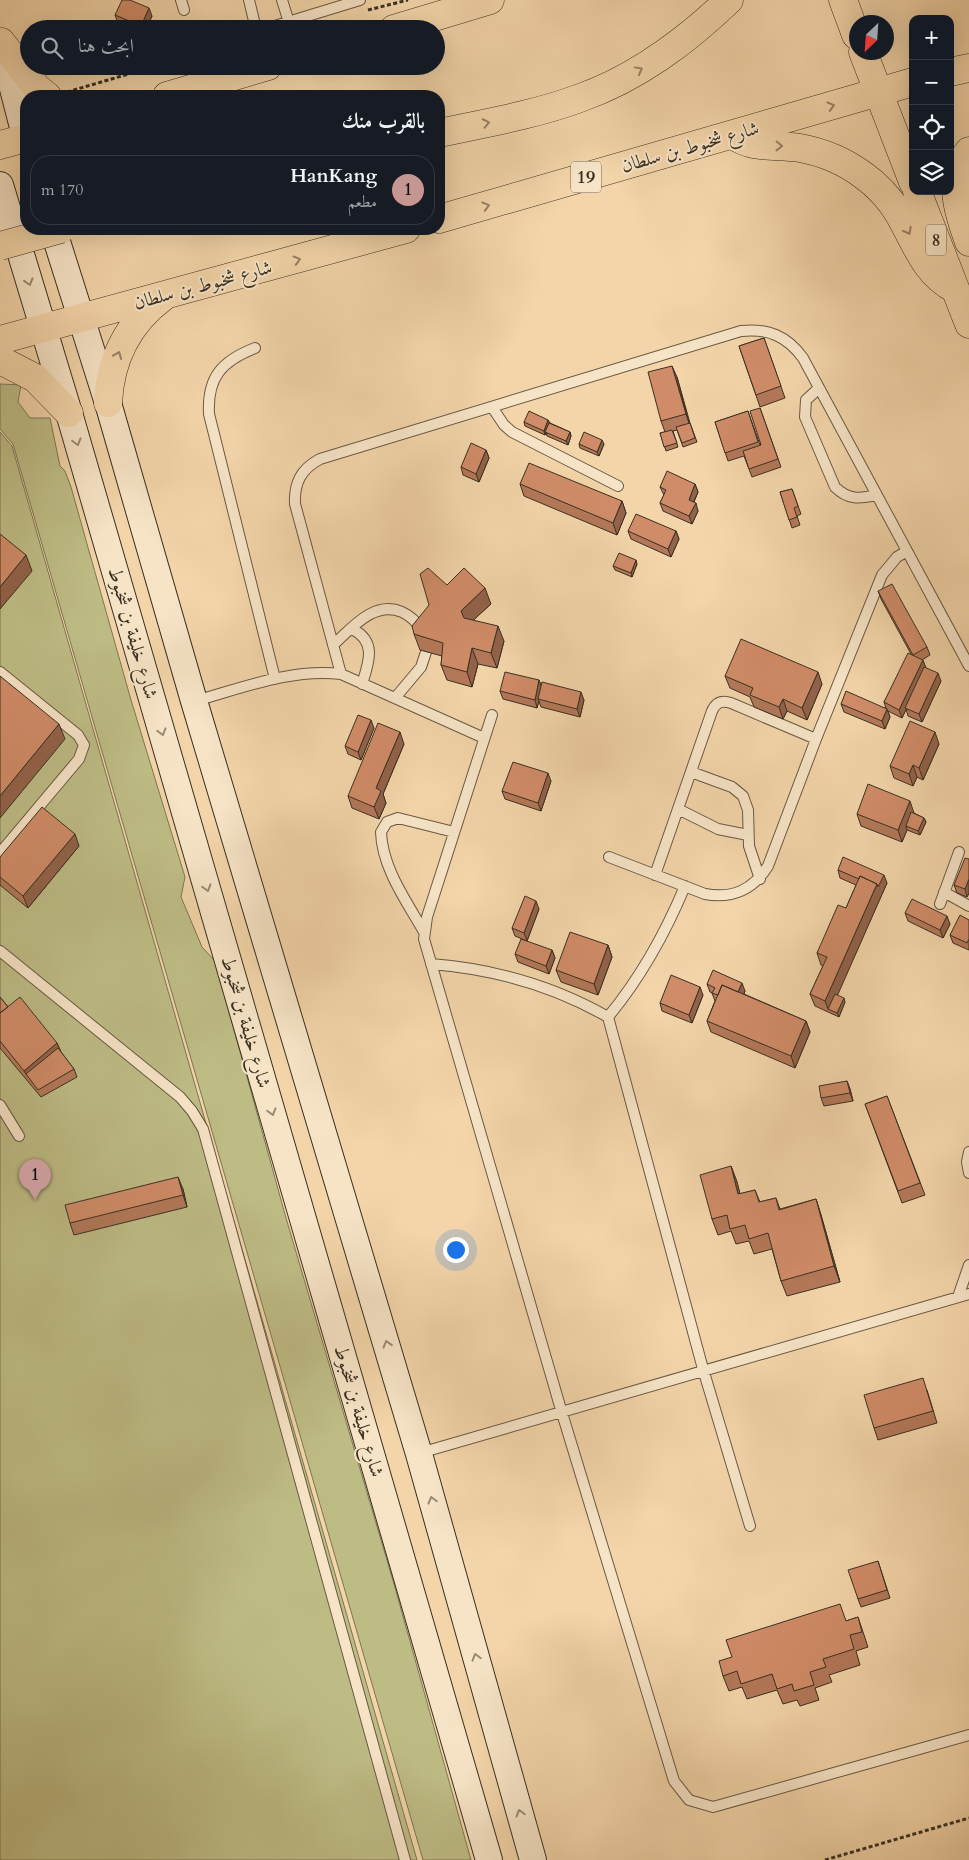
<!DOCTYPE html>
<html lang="ar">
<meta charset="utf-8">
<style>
:root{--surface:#171b24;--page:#20242c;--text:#f1f3f6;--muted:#9ea1a6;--line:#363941;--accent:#c59692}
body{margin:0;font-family:Cardo,Amiri,serif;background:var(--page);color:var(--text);direction:rtl}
.controls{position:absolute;right:15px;top:15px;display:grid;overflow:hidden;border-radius:10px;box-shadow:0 5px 20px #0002}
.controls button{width:45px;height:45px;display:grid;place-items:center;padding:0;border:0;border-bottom:1px solid var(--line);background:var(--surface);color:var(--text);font:25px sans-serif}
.compass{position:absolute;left:849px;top:15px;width:45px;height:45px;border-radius:50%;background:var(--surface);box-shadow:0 5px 20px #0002;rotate:205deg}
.you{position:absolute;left:455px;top:1249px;width:18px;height:18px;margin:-12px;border:4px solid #fff;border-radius:50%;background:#1a73e8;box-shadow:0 0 0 8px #1a73e833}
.badge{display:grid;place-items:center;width:32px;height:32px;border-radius:50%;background:var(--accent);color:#111;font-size:16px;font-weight:700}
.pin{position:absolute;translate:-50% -41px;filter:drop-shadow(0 1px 2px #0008)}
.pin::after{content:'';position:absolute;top:26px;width:18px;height:15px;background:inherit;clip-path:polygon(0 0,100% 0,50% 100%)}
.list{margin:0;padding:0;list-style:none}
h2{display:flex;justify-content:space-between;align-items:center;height:65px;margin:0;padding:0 20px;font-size:21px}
h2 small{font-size:16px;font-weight:400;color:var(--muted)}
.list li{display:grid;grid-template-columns:32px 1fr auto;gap:15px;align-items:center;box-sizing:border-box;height:70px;margin:0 10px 10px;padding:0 10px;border:1px solid var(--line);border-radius:20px}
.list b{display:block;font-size:19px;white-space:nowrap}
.list p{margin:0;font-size:16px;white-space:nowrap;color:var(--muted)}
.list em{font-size:16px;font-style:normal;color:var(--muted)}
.icon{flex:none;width:28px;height:28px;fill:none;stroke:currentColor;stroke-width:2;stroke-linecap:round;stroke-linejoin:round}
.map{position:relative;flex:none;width:969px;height:1860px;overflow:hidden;direction:ltr}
.search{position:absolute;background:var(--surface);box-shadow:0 5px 20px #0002;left:20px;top:20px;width:425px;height:55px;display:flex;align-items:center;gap:12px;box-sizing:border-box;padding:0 18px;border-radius:28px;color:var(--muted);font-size:19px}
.panel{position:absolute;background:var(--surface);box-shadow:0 5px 20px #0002;left:20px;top:90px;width:425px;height:145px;border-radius:20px;direction:rtl}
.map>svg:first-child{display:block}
</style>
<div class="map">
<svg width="969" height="1860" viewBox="0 0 969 1860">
<rect width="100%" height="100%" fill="#f3d5a9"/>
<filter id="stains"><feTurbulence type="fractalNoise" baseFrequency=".004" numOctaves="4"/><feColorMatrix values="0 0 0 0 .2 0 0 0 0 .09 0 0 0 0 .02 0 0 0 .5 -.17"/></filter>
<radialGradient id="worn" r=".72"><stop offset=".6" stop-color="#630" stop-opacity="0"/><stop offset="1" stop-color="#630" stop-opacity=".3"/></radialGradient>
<path fill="#bebc85" stroke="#7c7654" d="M0,384l21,1 -3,17 12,16h20l10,48 5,5 6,16 60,213 54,177 -4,20 21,50 13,14 71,257 108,366 77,276h-48l-410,-1416 -13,-15z
M0,432l12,14 405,1414h-417z"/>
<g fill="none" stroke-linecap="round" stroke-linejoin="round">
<g stroke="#685944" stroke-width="12">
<path id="lane" d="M181,0l3,10
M249,0l7,29
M282,0l9,29
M265,29l95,-29
M255,348c-33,13 -48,29 -46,66l66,265
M819,388l-13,12 -1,17 30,70c13,13 25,12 41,8
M492,407l12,18 8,7 106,54
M352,629c25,12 17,33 10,55
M333,645c19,-17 41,-45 69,-33 9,4 15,10 20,19
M0,672l78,63 6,10 -5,14 -79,94
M341,674l-46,-170c-1,-21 6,-35 25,-45l421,-128c27,-3 46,5 62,27l166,308
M395,698l26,-31 5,-15
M195,701c47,-13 97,-33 146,-27l143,64
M492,715l-65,202 -3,22 138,474 112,368 15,19 24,7 256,-72
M691,772l41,15 11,9 5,14 1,36 11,33
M678,809l40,20 30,6
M609,857l96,37c28,5 48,-4 63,-28l48,-127 66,-164 15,-18 10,-6
M655,875l57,-164c4,-9 10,-11 19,-8l85,36
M944,892l25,14
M940,904l19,-52
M424,932c-17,-30 -42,-64 -43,-100l6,-10 11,-4 56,14
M0,951l180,146 12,14 11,18 202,731
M431,964c64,5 121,21 177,53l95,352 47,157
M608,1017c34,-41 57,-83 77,-131
M0,1105l19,31
M969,1152l-2,10 2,11
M958,1297l11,-32
M420,1453l549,-159"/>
</g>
<g stroke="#393023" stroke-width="28">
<path id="secondary" d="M1,42l25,97
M0,185l69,228 420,1447
M53,229l55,174 86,298 225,753 114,406"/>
</g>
<g stroke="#393023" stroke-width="29">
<path id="primary" d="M394,29l96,-29
M1,42l36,46 10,8
M950,72l19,-4
M167,96l101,-30
M0,145l26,-7
M439,219l474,-137
M0,340l406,-111
M0,360l35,18 34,35
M108,403c2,-43 20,-80 55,-106"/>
</g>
<g stroke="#393023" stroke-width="29">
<path id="highway" d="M843,0l13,35
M863,52l50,130
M439,133c47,-10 95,-18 141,-35 57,-20 105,-56 149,-98
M733,135c21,15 43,9 67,13 22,4 44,13 63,27 14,10 27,24 36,39 16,28 26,60 56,75
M969,151c-22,29 -11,61 0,91
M917,191l52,133"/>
</g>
<path stroke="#393023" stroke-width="3" stroke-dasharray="4 2.5" stroke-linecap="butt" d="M368,10l40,-10
M67,92l89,-26
M825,1860l144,-42"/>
<use href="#lane" stroke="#f7e4c7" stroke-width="10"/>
<use href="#secondary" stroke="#f7e4c7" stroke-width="26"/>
<use href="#primary" stroke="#f3d5a9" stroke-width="28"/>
<use href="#highway" stroke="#f3d5a9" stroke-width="28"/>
<g stroke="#393023" stroke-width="29" stroke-linecap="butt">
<path id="highway-bridge" d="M0,246l61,-17"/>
</g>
<use href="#highway-bridge" stroke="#f3d5a9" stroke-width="28"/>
</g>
<path fill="#b37859" stroke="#393023" d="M115,15l37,1 -6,13h-15l-13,-6z
M764,338l21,60 -25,9 -21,-61z
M677,377l13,46 7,19 -14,5 -6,-17 -4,1 5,16 -12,4 -6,-18 5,-1 -4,-11z
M760,408l21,59 -29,10 -8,-21 -16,5 -13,-39 33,-11 12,34h1z
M548,420l2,3 20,9 1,4 -3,9 -21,-9 -1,-3 -1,2 -20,-9 -1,-4z
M579,444h25l-5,12 -19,-8z
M486,450l3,8 -10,24 -16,-7 -2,-8z
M520,484l102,17 4,12 -9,22 -93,-39z
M695,484l3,8 -4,10 4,9 -6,13 -29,-13 -3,-8 4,-8 -4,-8z
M792,489l9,25 -4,2 3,9 -8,3 -12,-36z
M628,531h48l3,8 -8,18 -40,-18z
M637,564l-5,13 -17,-7 -2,-4z
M447,585l44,19 -18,16 31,21 -7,27 -19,-4 -6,23 -25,-7 -6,-15 1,-9 -22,-6 -6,-16z
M878,591l49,56 3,8 -8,5 4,8 15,13 -19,41 -14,-6 -2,-7 -4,9 -14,-7 2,6 -5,12 -41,-17 -3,-8 45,4 -2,-6 27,-48 -30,-55z
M725,676l97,8 -15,36 -20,-9 -4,8 -29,-12 -4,-10 -20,-9z
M539,680l2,6 43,14 -4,17 -39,-10 -2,-6 -2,7 -34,-9 -3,-8z
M374,728l-13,32 -13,-6 -3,-8z
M404,744l-21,50 3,9 -7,16 -27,-11 -4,-12z
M939,744l-16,36 -6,-3 -4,9 -19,-8 -4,-12z
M551,781l-10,30 -36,-12 -3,-8z
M914,813l10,5 2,4 -6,13 -13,-5 -5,12 -41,-16 -4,-12z
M79,846l-51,62 -28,-23v-28z
M969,859v34l-2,4 -10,-4 -3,-8z
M838,870l49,13 -50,112 8,7 -6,15 -24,-11 -5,-12 13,-28 -2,-1 -4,-12 29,-45 10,-23 -16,-7z
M539,909l-12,32 -12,-5 -3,-8z
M905,913l45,11 -7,14 -35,-17z
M969,920v30l-16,-7 -3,-8z
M608,945l4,12 -14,38 -37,-13 -5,-12z
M552,950l3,8 -6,16 -31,-12 -3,-8z
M707,984l38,7 -1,3 62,27 4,11 -15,36 -84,-36 -4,-11 8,-20 -3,-8 -2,-1z
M703,995l-11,28 -30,-12 -2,-8z
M0,997l8,10 49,36 4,9 13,17 3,8 -36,20 -41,-49z
M847,1081l3,8 3,12 -29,5 -3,-8z
M887,1096l38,99 -23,8 -37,-99z
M731,1166l6,16 3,12 15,-4 5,12 16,-4 4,11 36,-10 5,16 19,67 -53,14 -6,-15 -9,-32 -18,5 -5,-13 -13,3 -5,-13 -13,4 -6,-16z
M183,1189l4,18 -113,28 -4,-12z
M927,1390l10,33 -59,17 -4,-12z
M878,1561l12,37 -29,9 -3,-8z
M858,1617l10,30 -12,4 4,14 -31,10 3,7 -17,6 4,12 -19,6 -3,-6 -14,4 -6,-14 -30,9 -5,-12 -13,4 -6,-15 123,-55z"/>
<path fill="#926249" stroke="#393023" d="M149,8l3,8 -6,13h-4l-1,-3z
M672,366l5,11 13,49 -4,-12z
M548,420l2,4 -5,11 -1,-4z
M570,432l1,4 -3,9 -2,-4z
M602,440l2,4 -5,12 -2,-4z
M486,450l3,8 -10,24 -3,-8z
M695,484l3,8 -7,16 -2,-8z
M622,501l4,12 -9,22 -4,-12z
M696,503l2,8 -6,13 -3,-8z
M676,531l3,8 -8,18 -3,-8z
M26,555l6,16 -32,38v-22z
M636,560l1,4 -5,13 -1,-4z
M485,588l6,16 -25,23 -5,-16z
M498,626l6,15 -7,27 -6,-15z
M472,648l6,16 -6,23 -5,-15z
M923,660l3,8 -24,50 -3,-8z
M818,672l4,12 -15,36 -5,-12z
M938,673l3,8 -19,41 -3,-8z
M539,680l3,8 -4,11 1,2 -2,7 -2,-8z
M581,692l3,8 -4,17 -3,-8z
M783,699l4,12 -4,8 -4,-12z
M887,709l3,8 -5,12 -3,-8z
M371,720l3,8 -13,32 -3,-8z
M59,724l6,15 -65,79v-22z
M400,732l4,12 -21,50 3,9 -7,16 -5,-12 2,-19z
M935,732l4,12 -16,36 -4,-12z
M913,765l4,12 -4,9 -4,-12z
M548,773l3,8 -10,30 -3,-8z
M910,801l4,12 -6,14 -2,-1 1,4 -5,12 -4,-12z
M924,818l2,4 -6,13 -2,-4z
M75,834l4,12 -51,62 -5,-12z
M884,875l3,8 -56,127 -3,-1 -3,-8 52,-117z
M969,879v14l-2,4 -2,-8z
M536,901l3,8 -12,32 -3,-8z
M947,916l3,8 -7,14 -3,-8z
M608,945l4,12 -14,38 -4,-11z
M552,950l3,8 -6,16 -3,-8z
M742,983l3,8 -5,12 -3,-8z
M700,987l3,8 -11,28 -3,-8z
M844,998l1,4 -6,15 -2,-4z
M806,1021l4,11 -15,36 -4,-12z
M57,1043l5,12 -36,19 -2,-3z
M847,1081l3,8 3,12 -3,-8z
M731,1166l6,16 7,28 -6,-16z
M178,1177l5,12 4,18 -4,-12z
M816,1199l5,16 19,67 -6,-16z"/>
<path fill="#d08c68" stroke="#393023" d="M122,0h8l19,8 -8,18 -26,-11z
M764,338l17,48 -25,9 -17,-49z
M672,366l14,48 -25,7 -13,-49z
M760,408l18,51 -29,10 -6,-18 18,-6 -11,-34z
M529,411l19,9 -4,11 -20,-9z
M748,411l10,31 -33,11 -10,-31z
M549,423l21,9 -4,9 -21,-9z
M690,423l5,15 -13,5 -6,-16z
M672,430l5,13 -13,4 -4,-14z
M584,432l18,8 -5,12 -18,-8z
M471,443l15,7 -10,24 -15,-7z
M529,463l93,38 -9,22 -93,-39z
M667,471l28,13 -6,16 7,3 -7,13 -29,-13 6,-13 -6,-3z
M792,489l6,17 -4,2 3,9 -8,3 -9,-28z
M636,514l40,17 -8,18 -40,-18z
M0,534l26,21 -26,32z
M619,553l17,7 -5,13 -18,-7z
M428,568l19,17 17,-17 21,20 -24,23 3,7 34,8 -7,27 -19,-5 -5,24 -26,-7 2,-22 -29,-9 -2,-8 17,-21 -9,-31z
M892,584l35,63 -14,8 -35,-64z
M741,639l77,33 -16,36 -19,-9 -4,8 -29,-12 3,-7 -28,-12z
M908,653l15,7 -24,50 -15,-8z
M924,667l14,6 -19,41 -14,-6z
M505,672l34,8 -4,20 -35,-9z
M0,676l59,48 -59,72z
M542,682l39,10 -4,17 -39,-10z
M846,691l41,18 -5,12 -41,-17z
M358,715l13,5 -13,32 -13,-6z
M910,721l25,11 -16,36 -6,-3 -4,9 -19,-8z
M378,723l22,9 -24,56 5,3 -7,16 -26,-11z
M513,762l35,11 -10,30 -36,-12z
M868,784l42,17 -12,29 -41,-16z
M42,807l33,27 -52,62 -23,-19v-20z
M911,812l13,6 -6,13 -12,-5z
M843,857l41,18 -6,12 -1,-3 -17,-8 -1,3 -21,-9z
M965,858l4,1v20l-4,10 -11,-4z
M860,876l17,8 -52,117 -15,-7 17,-37 -10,-4 21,-48 8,3z
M525,896l11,5 -12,32 -12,-5z
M912,899l35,17 -7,14 -35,-17z
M960,915l9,5v19l-2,4 -17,-8z
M570,932l38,13 -14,39 -38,-14z
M521,939l31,11 -6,16 -31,-12z
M713,970l29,13 -4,9 -16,-7 -4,10 -6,-2 3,-5 -8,-4z
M671,975l29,12 -11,28 -29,-12z
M722,985l84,36 -15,35 -84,-35z
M835,994l9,4 -7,15 -9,-4z
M0,997l8,10 -8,6z
M20,997l37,46 -33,28 -24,-30v-28z
M58,1048l16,21 -36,21 -12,-16z
M847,1081l3,12 -29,5 -2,-12z
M887,1096l33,87 -22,8 -33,-87z
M731,1166l7,28 17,-4 4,12 17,-4 3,12 37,-11 18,67 -53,15 -13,-48 -19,6 -4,-14 -15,4 -3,-14 -15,4 -12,-44z
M178,1177l5,18 -113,28 -5,-18z
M923,1378l10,33 -59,17 -10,-33z
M878,1561l9,29 -29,9 -10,-29z
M840,1604l6,17 12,-4 4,15 -12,3 4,14 -31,10 3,8 -16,5 4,13 -20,6 -2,-7 -15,5 -5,-15 -31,10 -4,-13 -14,5 -4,-15 13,-4 -6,-17z"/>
<defs><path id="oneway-chevron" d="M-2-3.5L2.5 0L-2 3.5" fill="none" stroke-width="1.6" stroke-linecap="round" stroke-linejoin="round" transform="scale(1.25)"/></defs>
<g stroke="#968266">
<use href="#oneway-chevron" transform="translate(639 70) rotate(-29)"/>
<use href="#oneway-chevron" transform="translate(831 106) rotate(-16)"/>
<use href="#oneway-chevron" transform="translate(486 123) rotate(-12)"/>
<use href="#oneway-chevron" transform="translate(779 146) rotate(1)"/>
<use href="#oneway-chevron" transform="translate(486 206) rotate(-16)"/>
<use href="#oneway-chevron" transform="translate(908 231) rotate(62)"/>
<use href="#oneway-chevron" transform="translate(297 260) rotate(-15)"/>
<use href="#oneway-chevron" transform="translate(118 355) rotate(-68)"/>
</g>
<g stroke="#988a75">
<use href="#oneway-chevron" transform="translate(29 282) rotate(73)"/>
<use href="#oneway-chevron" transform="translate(77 442) rotate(74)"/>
<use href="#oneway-chevron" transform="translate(162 732) rotate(74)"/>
<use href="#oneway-chevron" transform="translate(207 888) rotate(74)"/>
<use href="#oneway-chevron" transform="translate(272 1112) rotate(74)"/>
<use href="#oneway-chevron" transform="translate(387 1344) rotate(-107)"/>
<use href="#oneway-chevron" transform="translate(432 1500) rotate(-106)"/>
<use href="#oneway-chevron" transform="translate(476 1657) rotate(-106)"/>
<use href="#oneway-chevron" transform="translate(520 1813) rotate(-106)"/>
</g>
<g text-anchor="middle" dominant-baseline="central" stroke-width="4" stroke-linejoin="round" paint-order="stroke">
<g fill="#f7e4c7" stroke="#726654" stroke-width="1">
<rect x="571" y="161.5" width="30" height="31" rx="4"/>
<rect x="926" y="224.5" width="20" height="31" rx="4"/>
</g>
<g font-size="18" font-weight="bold" fill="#393023">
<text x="586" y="177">19</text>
<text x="936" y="240">8</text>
</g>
<g font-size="19" fill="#393023" stroke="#f7e4c7">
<text transform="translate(690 147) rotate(-16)">شارع شخبوط بن سلطان</text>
<text transform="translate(203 285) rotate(-15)">شارع شخبوط بن سلطان</text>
<text transform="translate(133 633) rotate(74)">شارع خليفة بن شخبوط</text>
<text transform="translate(246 1022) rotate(74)">شارع خليفة بن شخبوط</text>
<text transform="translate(359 1411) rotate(74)">شارع خليفة بن شخبوط</text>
</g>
</g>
<rect width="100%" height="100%" filter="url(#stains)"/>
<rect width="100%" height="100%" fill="url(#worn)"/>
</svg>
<div class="controls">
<button>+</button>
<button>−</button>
<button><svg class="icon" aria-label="locate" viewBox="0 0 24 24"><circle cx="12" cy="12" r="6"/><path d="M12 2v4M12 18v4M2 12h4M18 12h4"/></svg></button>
<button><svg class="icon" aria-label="layers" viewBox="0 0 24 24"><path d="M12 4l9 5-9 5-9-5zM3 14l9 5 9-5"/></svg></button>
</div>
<svg class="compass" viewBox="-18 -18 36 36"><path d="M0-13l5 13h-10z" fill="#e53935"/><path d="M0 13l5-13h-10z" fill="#9ea1a6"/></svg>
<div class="you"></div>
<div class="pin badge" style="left:35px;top:1200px">1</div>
<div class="search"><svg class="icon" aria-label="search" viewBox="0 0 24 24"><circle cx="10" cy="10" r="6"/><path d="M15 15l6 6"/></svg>ابحث هنا</div>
<section class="panel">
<h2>بالقرب منك<small></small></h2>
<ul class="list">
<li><span class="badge">1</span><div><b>HanKang</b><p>مطعم</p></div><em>170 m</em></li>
</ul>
</section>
</div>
